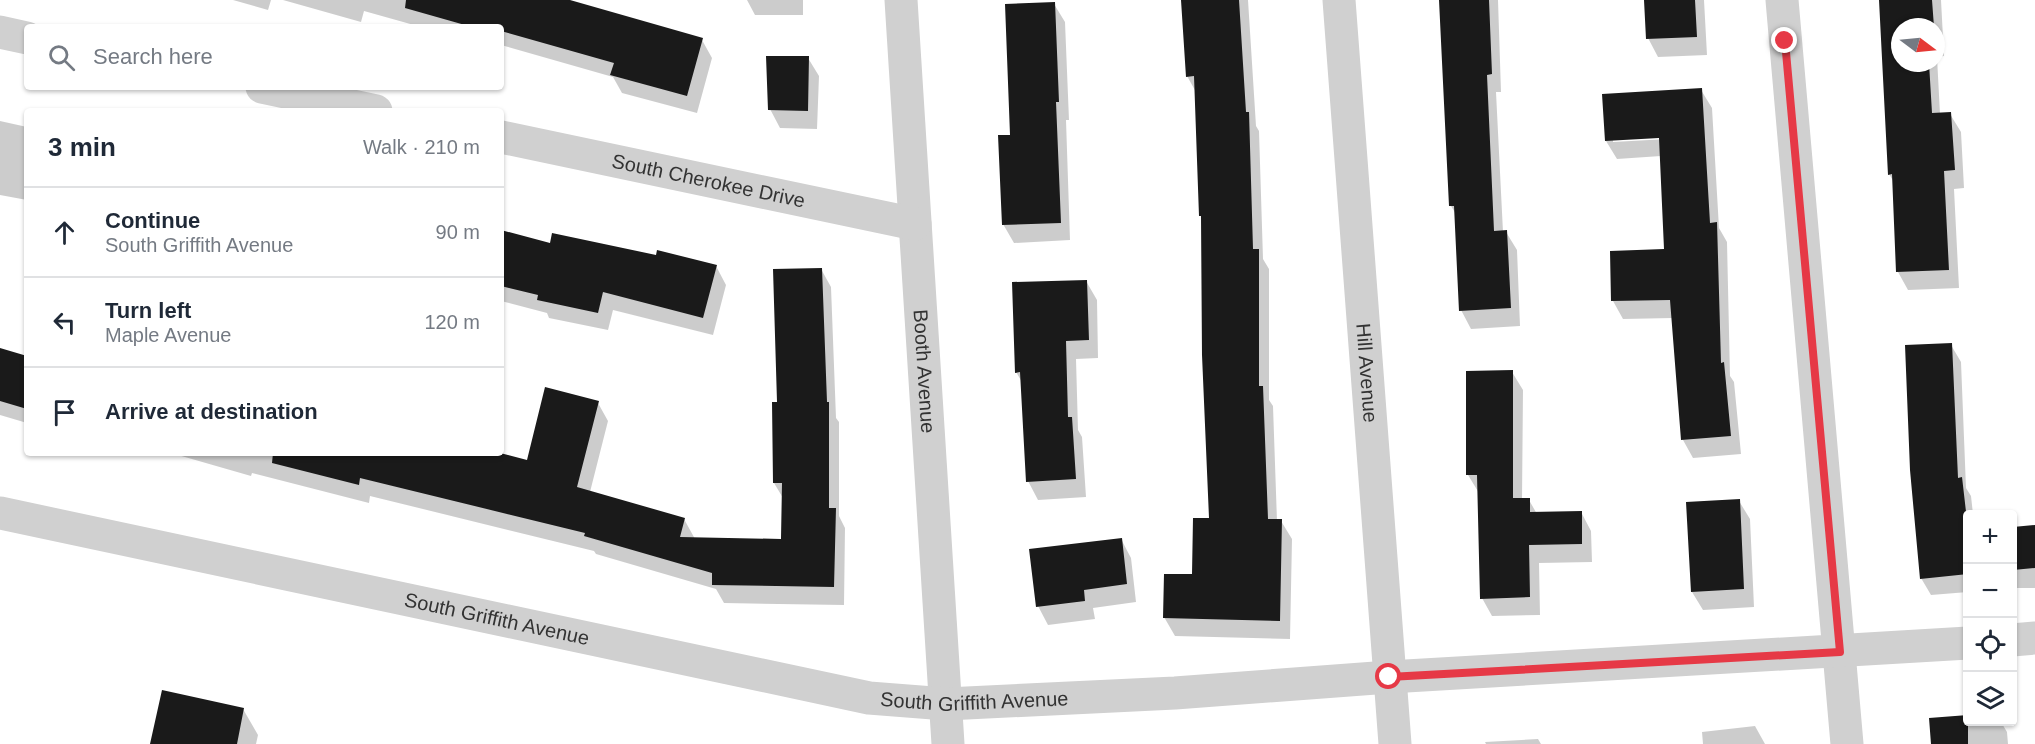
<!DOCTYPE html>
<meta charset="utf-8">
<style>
:root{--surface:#fff;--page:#f2f2f3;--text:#1f2937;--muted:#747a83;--line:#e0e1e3}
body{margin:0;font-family:Helvetica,sans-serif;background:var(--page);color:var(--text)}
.controls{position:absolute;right:18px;bottom:18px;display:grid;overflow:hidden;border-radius:6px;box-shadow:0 2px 4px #0004}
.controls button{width:54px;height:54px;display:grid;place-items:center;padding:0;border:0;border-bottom:2px solid var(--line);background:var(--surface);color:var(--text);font:30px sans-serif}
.compass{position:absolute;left:1891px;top:18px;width:54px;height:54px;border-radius:50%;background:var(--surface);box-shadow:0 2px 4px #0004;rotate:106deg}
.stop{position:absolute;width:18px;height:18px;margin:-14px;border:4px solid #e63946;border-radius:50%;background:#fff}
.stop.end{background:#e63946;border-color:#fff;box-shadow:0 2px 6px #0008}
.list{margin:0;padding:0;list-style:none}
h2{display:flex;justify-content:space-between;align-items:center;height:78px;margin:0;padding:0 24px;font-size:26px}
h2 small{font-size:20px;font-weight:400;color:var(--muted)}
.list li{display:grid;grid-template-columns:39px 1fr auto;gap:18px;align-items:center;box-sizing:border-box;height:90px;padding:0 24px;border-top:2px solid var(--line)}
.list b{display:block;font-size:22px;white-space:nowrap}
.list p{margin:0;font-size:20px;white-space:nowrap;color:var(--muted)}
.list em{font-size:20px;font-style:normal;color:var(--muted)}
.icon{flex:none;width:33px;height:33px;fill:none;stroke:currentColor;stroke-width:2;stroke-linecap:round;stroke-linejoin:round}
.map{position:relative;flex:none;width:2035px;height:744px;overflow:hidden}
.search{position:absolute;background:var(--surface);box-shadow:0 2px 4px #0004;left:24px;top:24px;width:480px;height:66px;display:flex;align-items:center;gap:15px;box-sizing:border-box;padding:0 21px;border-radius:6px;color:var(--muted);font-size:22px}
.panel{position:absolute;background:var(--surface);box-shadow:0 2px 4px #0004;left:24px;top:108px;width:480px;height:348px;border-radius:6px}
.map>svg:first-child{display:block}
</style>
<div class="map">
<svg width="2035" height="744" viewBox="0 0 2035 744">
<rect width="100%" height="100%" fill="#fff"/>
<path fill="#0003" fill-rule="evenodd" d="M233,0h38l-3,10z
M283,0h281l138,40 10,18 -15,55 -75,-20 -9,-16 -112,-32v-18h-80l-57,-16 -3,11z
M747,0h56v15h-48z
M1183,0h65l8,126 3,5 4,128 6,10v131l4,6 4,115h4l11,18 -2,100 -115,-3 -11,-19 30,-42 17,-55 -8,-302 -7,-126 -9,-16z
M1441,0h57l3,92h-5l7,140h3l11,18 3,76 -49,3 -10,-19 -5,-96 -5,-8z
M1646,0h58l3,55 -49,2 -10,-19z
M1880,0h61l3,56 -7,1 3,57h10l11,18 3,56 -10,1 5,99 -51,2 -10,-18 -4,-90 -5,-8zM1900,27h36v36h-36z
M1054,4l11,18 4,98h-3l4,120 -56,3 -11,-19 9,-88z
M808,58l11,18 -2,53 -37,-1 -10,-19z
M1701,90l11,18 7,120 8,14 3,134 4,6 7,72 -48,4 -10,-18 -10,-122 -50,1 -10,-18 53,-50 -5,-95 -44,3 -11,-18zM1667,136v3l-54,3v-3z
M0,121l27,6v73l-27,-5z
M501,232l50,12 106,13 59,9 10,19 -13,50 -100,-25 -5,20 -59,-12 -2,-5 -46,-12z
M821,269l10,18 5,131 3,4v94l6,12 -1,77 -120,-2 -8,-14 -120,-35 -2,-3 -224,-55 -1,7 -117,-30 -1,3 -80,-23h323l34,9 70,-59 10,18 -18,71 94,27 11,20 87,1 1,-42 -9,-15 5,-80z
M1086,281l11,19 1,58 -22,1 2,71 4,7 4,60 -48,3 -10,-19 -6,-99 -6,-10z
M1951,345l10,17 5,126 5,8 2,18h-5v78l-37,3 -10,-17z
M0,350l27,8v65l-27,-8z
M1512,372l11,18 -1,110h7l8,14 44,-2 10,19 1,31 -53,1 1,52 -48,1 -10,-18 -3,-105 -11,-18z
M1739,501l11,18 4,88 -51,3 -11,-18z
M2035,527v61h-23v-60z
M1121,539l10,19 5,44 -43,6 2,11 -47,6 -10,-19z
M243,709l15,26 -2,9h-104z
M1968,722h33l6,10 1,12h-76z
M1755,726l10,18h-62l-1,-12z
M1538,739l3,5h-55l-1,-2z"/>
<path fill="#1a1a1a" d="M406,0h164l133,38 -16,58 -77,-21 4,-12 -113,-32v-4h-29l-67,-19z
M1181,0h58l7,112h3l4,137h6v137h4l5,133h14l-2,102 -117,-3 1,-44h28l1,-56h16l-7,-163 -1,-139h-2l-5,-140 -8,1z
M1439,0h50l3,74 -5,1 7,156 13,-1 4,78 -52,3 -5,-105h-5z
M1644,0h51l2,37 -51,2z
M1879,0h53l2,27h-34v36h29l3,50 19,-1 4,58 -11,1 5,99 -53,2 -4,-98 -4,1z
M1055,2l4,100h-3l5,121 -59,2 -4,-90h12l-5,-131z
M766,56h43l-1,55 -40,-1z
M1702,88l8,135 7,-1 4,141 3,-1 7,74 -50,4 -11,-140 -59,1 -1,-50 54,-2 -5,-111 -54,3 -3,-47z
M501,230l49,13 2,-10 104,22 1,-5 60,15 -14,53 -100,-26 -5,21 -61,-13 1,-5 -37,-9z
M822,268l5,134h2v106h7l-2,79 -122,-2v-12l-128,-37 1,-3 -225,-55 -1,7 -87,-22 1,-10h227l27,7 18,-73 54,14 -22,86 108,31 -5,19 101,2 1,-56h-9l-1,-81h5l-4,-133z
M1087,280l2,60 -23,1 2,76h4l4,62 -50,3 -6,-110 -5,1 -3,-91z
M1952,343l6,135 4,-1 6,52v45l-48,5 -10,-109 -5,-125z
M0,348l27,8v53l-27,-8z
M1513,370v128h17v14l52,-1v33l-53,1 1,52 -50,2 -3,-124h-11v-104z
M1740,499l4,90 -53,3 -5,-90z
M2035,525v43l-22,2v-43z
M1122,538l5,46 -43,6 1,11 -49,6 -7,-58z
M162,690l82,18 -7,36h-87z
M1968,715v29h-37l-2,-26z"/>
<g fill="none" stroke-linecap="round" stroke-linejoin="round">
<g stroke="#d0d0d0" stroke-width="33">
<path id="s1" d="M901,0l47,744"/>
<path id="s2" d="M1339,0l56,744"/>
<path d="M1782,0l65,744"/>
<path d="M0,32l27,6"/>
<path d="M262,87l114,24"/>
<path id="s3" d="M501,137l414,87"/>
<path id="s4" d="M0,513l869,185 77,6 229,-11 214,-16 579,-34"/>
<path d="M2012,640l23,-2"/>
</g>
</g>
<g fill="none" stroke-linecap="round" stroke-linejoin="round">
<path stroke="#e63946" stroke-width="8" d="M1389,677l451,-25 -55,-611"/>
</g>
<g text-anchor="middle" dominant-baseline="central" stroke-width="6" stroke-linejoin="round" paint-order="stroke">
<g font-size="20" fill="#333" stroke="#fff">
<text stroke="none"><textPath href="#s3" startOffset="212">South Cherokee Drive</textPath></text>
<text stroke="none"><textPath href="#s1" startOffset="372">Booth Avenue</textPath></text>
<text stroke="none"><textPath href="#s2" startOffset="374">Hill Avenue</textPath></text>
<text stroke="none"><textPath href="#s4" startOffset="508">South Griffith Avenue</textPath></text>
<text stroke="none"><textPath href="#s4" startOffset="994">South Griffith Avenue</textPath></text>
</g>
</g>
</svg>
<div class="controls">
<button>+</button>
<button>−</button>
<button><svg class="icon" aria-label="locate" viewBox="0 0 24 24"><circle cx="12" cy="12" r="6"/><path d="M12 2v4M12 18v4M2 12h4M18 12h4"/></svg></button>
<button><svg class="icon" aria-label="layers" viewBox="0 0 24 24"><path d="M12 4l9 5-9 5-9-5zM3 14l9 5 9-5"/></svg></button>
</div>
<svg class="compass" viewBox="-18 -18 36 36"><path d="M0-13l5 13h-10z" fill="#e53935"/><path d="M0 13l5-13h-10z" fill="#747a83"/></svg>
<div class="stop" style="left:1389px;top:677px"></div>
<div class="stop end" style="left:1785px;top:41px"></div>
<div class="search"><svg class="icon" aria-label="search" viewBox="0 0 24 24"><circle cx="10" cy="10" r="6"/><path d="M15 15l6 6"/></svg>Search here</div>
<section class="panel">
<h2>3 min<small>Walk · 210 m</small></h2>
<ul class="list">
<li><svg class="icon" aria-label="ahead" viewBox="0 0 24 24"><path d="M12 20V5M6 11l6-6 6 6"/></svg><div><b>Continue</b><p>South Griffith Avenue</p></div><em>90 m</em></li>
<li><svg class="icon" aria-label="left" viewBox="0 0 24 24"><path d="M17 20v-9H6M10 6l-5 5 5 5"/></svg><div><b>Turn left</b><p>Maple Avenue</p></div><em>120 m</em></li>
<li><svg class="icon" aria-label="arrive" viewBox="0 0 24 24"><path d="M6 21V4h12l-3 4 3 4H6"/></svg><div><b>Arrive at destination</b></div></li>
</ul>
</section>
</div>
